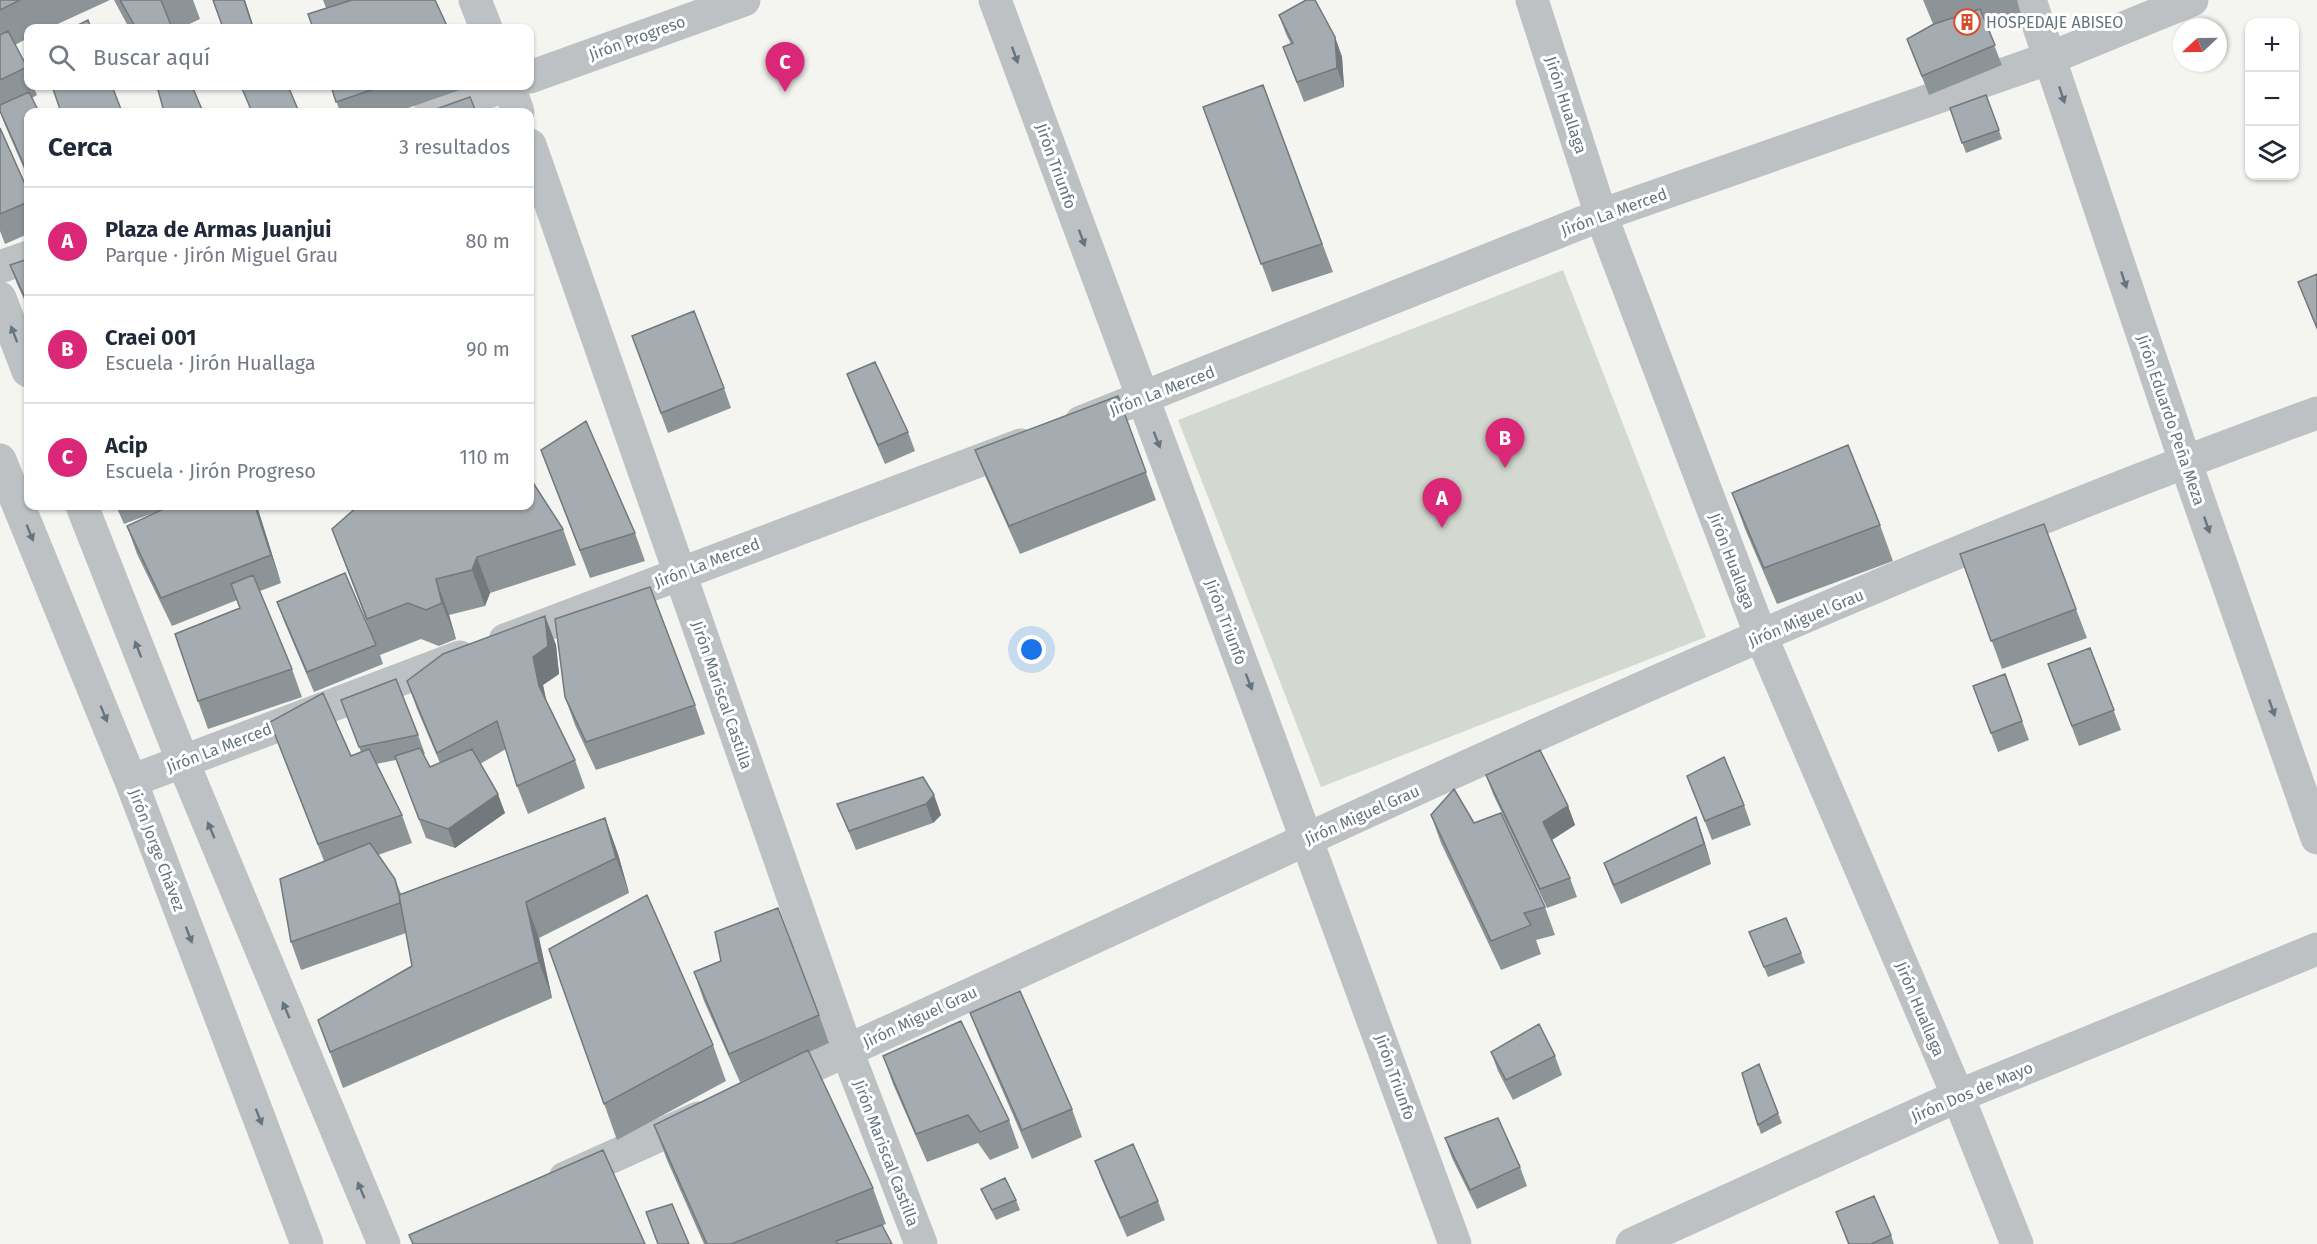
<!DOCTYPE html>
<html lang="es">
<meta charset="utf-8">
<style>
:root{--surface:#fff;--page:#f2f2f3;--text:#1f2937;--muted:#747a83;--line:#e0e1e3;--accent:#db2777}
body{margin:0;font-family:"Fira Sans",sans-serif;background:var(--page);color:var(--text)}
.controls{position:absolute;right:18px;top:18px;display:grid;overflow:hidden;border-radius:12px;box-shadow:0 2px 4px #0004}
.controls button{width:54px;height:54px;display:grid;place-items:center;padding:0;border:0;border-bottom:2px solid var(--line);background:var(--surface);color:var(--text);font:30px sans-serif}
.compass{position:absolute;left:2173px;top:18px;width:54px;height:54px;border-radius:50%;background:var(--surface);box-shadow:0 2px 4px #0004;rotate:248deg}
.you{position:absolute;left:1032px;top:650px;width:21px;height:21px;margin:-15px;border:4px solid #fff;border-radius:50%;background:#1a73e8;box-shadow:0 0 0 9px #1a73e833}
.badge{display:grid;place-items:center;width:39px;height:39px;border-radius:50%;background:var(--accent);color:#fff;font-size:20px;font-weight:700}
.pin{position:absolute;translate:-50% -50px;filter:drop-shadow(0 2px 3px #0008)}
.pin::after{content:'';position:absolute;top:32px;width:21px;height:18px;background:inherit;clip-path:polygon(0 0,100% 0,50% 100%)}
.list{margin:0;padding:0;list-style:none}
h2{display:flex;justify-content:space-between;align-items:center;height:78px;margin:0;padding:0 24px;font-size:26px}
h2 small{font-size:20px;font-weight:400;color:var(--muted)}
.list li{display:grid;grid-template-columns:39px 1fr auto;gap:18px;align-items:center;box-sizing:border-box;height:108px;padding:0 24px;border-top:2px solid var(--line)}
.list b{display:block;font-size:22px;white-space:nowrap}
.list p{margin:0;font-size:20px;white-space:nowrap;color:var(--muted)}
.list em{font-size:20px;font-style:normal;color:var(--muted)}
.icon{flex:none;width:33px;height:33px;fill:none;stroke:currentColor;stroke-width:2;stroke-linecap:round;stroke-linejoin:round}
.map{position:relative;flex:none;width:2317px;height:1244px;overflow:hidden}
.search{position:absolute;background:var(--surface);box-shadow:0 2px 4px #0004;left:24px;top:24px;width:510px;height:66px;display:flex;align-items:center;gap:15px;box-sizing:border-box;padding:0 21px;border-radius:12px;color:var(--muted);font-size:22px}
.panel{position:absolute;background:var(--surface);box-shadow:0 2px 4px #0004;left:24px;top:108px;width:510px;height:402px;border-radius:12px}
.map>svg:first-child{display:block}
</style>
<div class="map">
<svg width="2317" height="1244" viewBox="0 0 2317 1244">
<rect width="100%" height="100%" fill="#f4f4f0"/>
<path fill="#d3d9d0" d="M1563,270l143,367 -385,150 -143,-367z"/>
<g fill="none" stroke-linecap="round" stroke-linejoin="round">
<path stroke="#bdc1c4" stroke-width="33" d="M475,0l11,28
M995,0c153,415 310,828 460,1244
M1532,0l69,215 160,421 197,460 59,148
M2030,0l155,461 132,377
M530,77l214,-77
M509,86l9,26
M430,112l76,-26
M530,145l317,906 74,193
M0,267l28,-10
M0,298l28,73
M1081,422l520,-207 449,-157 142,-58
M0,460l131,321 176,463
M82,506l101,256 201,482
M505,640l516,-195
M131,781l329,-124
M773,1084c511,-230 1016,-480 1544,-671
M565,1178l133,-60
M1632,1244l326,-148 359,-147"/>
</g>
<path fill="#8d9498" d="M0,0h110l-61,28h-21v10l-13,7 13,28v13h5l4,9 -5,3 -4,14v66l-23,-53 -5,-13z
M114,0h79l7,19 -19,9h-52z
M323,0h112l-109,8z
M1923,0h94l4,14 -34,13 15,38 -73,30 -22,-56 26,-15z
M1279,15l56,22 7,20 2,30 -40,15 -21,-55 8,-3 -5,-10z
M1263,85l70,187 -61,20 -69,-185z
M331,86h140l-74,26h-57z
M1986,95l16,44 -36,14 -16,-45z
M0,128l28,63v43l-23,10 -5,-13z
M28,259v49l-11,-24 -7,-19z
M2317,274v56l-19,-48z
M639,355l85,33 7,20 -63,25z
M847,374l61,58 7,19 -30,13 -31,-71z
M1118,396l38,104 -136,54 -34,-76 -11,-28z
M541,450l94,83 10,28 -55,17z
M1732,493l148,32 13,36 -116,43 -32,-75z
M116,506h141l24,77 -21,8 32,78 10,28 -94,32 -10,-28 42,-93 -3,-8 -65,26 -35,-72 -10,-28 29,-14 -32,12z
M332,529h231l13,36 -86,28 -5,13 -36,9 7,24 -17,7 -18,-7 -41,16 3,9 -69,28 -30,-71 -7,-19 94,31z
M1960,554l116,55 11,29 -85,31z
M545,616l11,29 3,29 -16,11 4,18 28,57 10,28 -57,26 -11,-28 -11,-37 -26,15 25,49 -50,35 -29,-10 -30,-78 -20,4 26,51 10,28 -34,12 17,24 6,15 204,-76 13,36 11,39 -90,45 13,60 -209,90 -25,-68 94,-54 -6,-33 -105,37 -10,-28 33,-81 -54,-139 81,34 10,-4 -20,-52 77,35 7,19h-2l7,13 10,-4 -23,-54 -10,-28z
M2090,648l31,82 -42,16 -31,-82z
M2005,674l24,66 -31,12 -25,-66z
M565,697l130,8 10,29 -109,36 -21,-45z
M1486,775l82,31 7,19 -23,15 18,38 7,19 -30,11 -54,-114z
M1687,776l57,29 7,20 -39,15z
M934,795l7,20 -8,8 -77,27 -19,-46z
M1431,815l43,8 71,84 10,28 -19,5 5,14 -40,16 -60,-127z
M1696,817l7,20 8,27 -90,40 -10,-22 -7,-19z
M1749,932l52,21 4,10 -37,14z
M549,949l164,96 13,36 -109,59z
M694,972l125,43 10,28 -20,9 64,136 13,36 -50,20h-132l-37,-84 -13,-35 117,-57 -31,14 -36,-81z
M970,1013l102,96 10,28 -50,22 -51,-118z
M1491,1052l64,4 7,19 -49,25 -15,-29z
M883,1056l126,64 10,28 -29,12 -12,-17 -51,19 -34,-78z
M1778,1113l4,10 -21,11 -3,-9z
M1445,1138l75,29 7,19 -50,23 -25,-51z
M1095,1161l63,40 7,19 -38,17 -25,-57z
M981,1189l35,11 4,10 -24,10 -11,-22z
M1836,1212l55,23 3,9h-46z"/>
<path fill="#73787c" d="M244,0h1l9,28h-1z
M1335,37l7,20 2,30 -7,-19z
M255,506h2l24,77 -10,-28z
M477,557l13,36 -5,13 -13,-36z
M436,579l13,36 7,24 -14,-36z
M545,616l11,29 3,29 -16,11 6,30 -10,-29 -6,-29z
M498,794l7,19 -50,35 -7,-19z
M934,795l7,20 -8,8 -7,-19z
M1568,806l7,19 -25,16 -7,-19z
M1696,817l7,20 8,27 -7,-20z
M605,818l13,36 11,39 -13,-35z
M526,902l13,36 13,60 -13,-36z"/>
<path fill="#a4acb1" stroke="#73787c" stroke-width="1.5" d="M0,0h20l-20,10z
M120,0h41l11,28h-36z
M213,0h31l9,28h-30z
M352,0h83l13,28h-135l-5,-14z
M1306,0h9l20,37 2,31 -40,14 -14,-35 10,-4 -14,-28z
M1980,9l15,36 -73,31 -15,-37 27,-15z
M88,20l3,8h-19z
M8,31l19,36 -27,13v-45z
M1263,85l59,159 -61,20 -58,-157z
M52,86h60l10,26h-61z
M157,86h35l11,26h-39z
M241,86h47l11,26h-47z
M331,86h52l-47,16z
M29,92l10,20h-11v62l-28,-63v-6z
M1986,95l13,35 -37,13 -12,-35z
M470,97l6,15h-48z
M0,128l28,63v11l-28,12z
M28,259v45l-18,-39z
M2317,274v54l-19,-46z
M694,311l30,77 -63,25 -29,-77z
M875,362l33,70 -30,13 -31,-71z
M1118,396l28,76 -137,54 -34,-76z
M586,421l49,112 -55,17 -39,-100z
M1848,445l32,80 -116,43 -32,-75z
M530,478l33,51 -86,28 -5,13 -36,9 6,24 -16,7 -18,-7 -41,16 -35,-90 26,-23h172z
M170,506h85l16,49 -110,43 -34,-72z
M2044,524l32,85 -85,32 -31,-87z
M345,573l31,72 -69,27 -30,-70z
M253,575l39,94 -94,32 -23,-67 65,-26 -9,-24z
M650,587l45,118 -109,37 -21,-45 -10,-78z
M545,616l3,30 -15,11 6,29 36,74 -58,26 -20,-65 -60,32 -30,-72 36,-27z
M2090,648l24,62 -42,16 -24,-62z
M2005,674l17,47 -31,12 -18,-47z
M396,679l22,56 -59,12 -18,-47z
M323,693l28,63 18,-7 33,66 -84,29 -48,-122z
M420,748l10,19 42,-18 26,45 -50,35 -29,-10 -24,-63z
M1540,750l28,56 -25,16 27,56 -30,11 -54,-114z
M1724,757l20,48 -39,16 -18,-45z
M923,777l11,18 -8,9 -77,27 -12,-27z
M1454,789l20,34 27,-10 44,94 -21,6 7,12 -40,16 -60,-126z
M1696,817l8,27 -90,41 -10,-22z
M605,818l11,40 -90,44 13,60 -209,90 -12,-32 94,-54 -13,-71z
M370,843l25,36 4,16 1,8 -109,39 -11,-63z
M647,895l66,150 -109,59 -55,-155z
M778,908l41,107 -90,39 -35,-82 27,-11 -6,-29z
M1786,918l15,35 -37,14 -15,-35z
M1020,991l52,118 -50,21 -52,-117z
M961,1021l48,99 -29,12 -12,-17 -52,19 -33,-78z
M1539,1024l16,32 -49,24 -15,-28z
M808,1050l65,138 -142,56h-24l-53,-119z
M1759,1064l19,49 -20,12 -16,-52z
M1498,1118l22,49 -50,23 -25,-52z
M1133,1144l25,57 -38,17 -25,-57z
M603,1150l42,94h-232l-4,-9z
M1005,1178l11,22 -24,10 -11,-21z
M1874,1196l17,39 -20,9h-22l-13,-32z
M672,1204l17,40h-31l-12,-32z
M882,1225l10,19h-54l-2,-3z"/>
<defs><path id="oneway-solid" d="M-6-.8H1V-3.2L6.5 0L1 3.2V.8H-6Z" transform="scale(1.5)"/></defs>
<g fill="#657580">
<use href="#oneway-solid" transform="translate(1015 55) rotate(70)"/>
<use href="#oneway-solid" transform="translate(2062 95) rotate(72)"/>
<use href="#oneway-solid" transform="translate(1082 238) rotate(70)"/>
<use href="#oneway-solid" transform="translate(2124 280) rotate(72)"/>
<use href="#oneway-solid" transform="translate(14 334) rotate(-111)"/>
<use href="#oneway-solid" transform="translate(1157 440) rotate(69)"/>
<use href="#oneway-solid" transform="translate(2207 525) rotate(71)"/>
<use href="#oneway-solid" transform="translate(30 533) rotate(68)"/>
<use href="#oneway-solid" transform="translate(138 649) rotate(-111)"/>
<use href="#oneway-solid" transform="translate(1249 682) rotate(69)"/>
<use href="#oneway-solid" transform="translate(2272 708) rotate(71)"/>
<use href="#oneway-solid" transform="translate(104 714) rotate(68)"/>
<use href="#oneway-solid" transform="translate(211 830) rotate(-113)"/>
<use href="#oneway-solid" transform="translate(189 935) rotate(69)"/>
<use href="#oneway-solid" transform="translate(286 1010) rotate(-113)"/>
<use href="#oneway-solid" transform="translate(259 1117) rotate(69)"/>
<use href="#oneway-solid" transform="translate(361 1190) rotate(-113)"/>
</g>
<defs>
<g id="building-ring" transform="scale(1.35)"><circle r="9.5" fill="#fff" stroke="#d94a2b" stroke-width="1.5"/><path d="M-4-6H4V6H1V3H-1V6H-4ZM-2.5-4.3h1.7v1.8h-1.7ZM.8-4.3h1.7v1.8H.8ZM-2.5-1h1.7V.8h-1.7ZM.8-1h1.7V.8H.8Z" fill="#d94a2b"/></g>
</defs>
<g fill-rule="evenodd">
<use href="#building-ring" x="1967" y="22"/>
</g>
<g text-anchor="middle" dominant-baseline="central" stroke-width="6" stroke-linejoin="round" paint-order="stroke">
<g font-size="16" fill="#657580" stroke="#fff" text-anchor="start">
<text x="1986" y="22">HOSPEDAJE ABISEO</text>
</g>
<g font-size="16" fill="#657580" stroke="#fff">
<text transform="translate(637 38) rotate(-20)">Jirón Progreso</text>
<text transform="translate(1566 105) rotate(72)">Jirón Huallaga</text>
<text transform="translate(1056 166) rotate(70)">Jirón Triunfo</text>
<text transform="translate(1614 212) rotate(-20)">Jirón La Merced</text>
<text transform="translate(1162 391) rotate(-21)">Jirón La Merced</text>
<text transform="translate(2171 420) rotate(71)">Jirón Eduardo Peña Meza</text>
<text transform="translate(1732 561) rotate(69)">Jirón Huallaga</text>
<text transform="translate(707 563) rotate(-21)">Jirón La Merced</text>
<text transform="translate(1806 618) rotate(-23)">Jirón Miguel Grau</text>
<text transform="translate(1226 622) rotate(69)">Jirón Triunfo</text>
<text transform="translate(722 695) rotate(71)">Jirón Mariscal Castilla</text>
<text transform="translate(219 748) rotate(-21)">Jirón La Merced</text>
<text transform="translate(1362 815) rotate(-24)">Jirón Miguel Grau</text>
<text transform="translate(157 850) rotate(69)">Jirón Jorge Chávez</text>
<text transform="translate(1920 1009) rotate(67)">Jirón Huallaga</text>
<text transform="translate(920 1017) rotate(-25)">Jirón Miguel Grau</text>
<text transform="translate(1395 1077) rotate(70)">Jirón Triunfo</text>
<text transform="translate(1972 1092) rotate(-23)">Jirón Dos de Mayo</text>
<text transform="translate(886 1153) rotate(69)">Jirón Mariscal Castilla</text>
</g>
</g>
</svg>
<div class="controls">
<button>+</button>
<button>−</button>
<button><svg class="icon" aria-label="layers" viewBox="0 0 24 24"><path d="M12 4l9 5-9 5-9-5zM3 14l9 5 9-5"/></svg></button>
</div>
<svg class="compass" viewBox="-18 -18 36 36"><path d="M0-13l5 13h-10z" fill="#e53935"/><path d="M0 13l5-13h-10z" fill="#747a83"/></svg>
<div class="you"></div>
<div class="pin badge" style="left:1442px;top:528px">A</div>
<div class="pin badge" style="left:1505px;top:468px">B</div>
<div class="pin badge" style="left:785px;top:92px">C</div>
<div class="search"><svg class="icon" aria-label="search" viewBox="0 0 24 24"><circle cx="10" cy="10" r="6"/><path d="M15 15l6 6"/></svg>Buscar aquí</div>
<section class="panel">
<h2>Cerca<small>3 resultados</small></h2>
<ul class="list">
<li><span class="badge">A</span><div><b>Plaza de Armas Juanjui</b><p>Parque · Jirón Miguel Grau</p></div><em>80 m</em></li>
<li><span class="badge">B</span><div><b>Craei 001</b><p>Escuela · Jirón Huallaga</p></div><em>90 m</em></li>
<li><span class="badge">C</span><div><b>Acip</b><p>Escuela · Jirón Progreso</p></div><em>110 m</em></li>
</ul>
</section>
</div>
